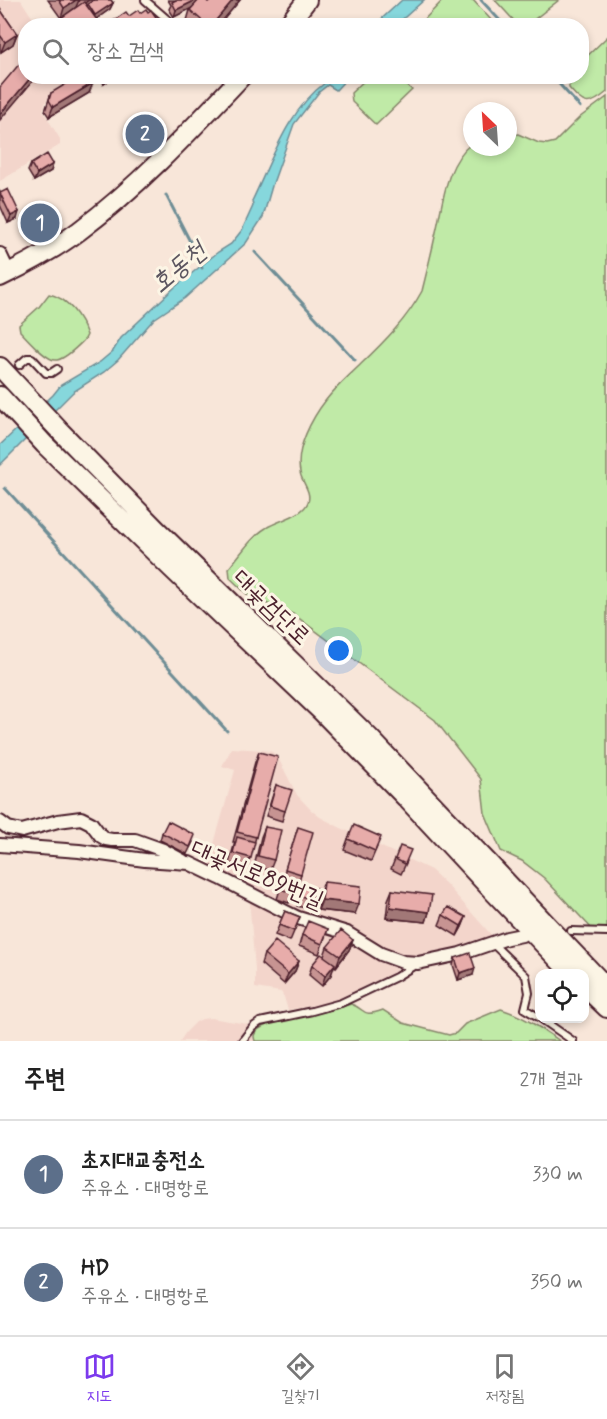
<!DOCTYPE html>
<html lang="ko">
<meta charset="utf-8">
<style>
:root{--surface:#fff;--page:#f6f6f6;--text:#222;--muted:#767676;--line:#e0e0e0;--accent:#7c3aed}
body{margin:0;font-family:Mynerve,"Poor Story",sans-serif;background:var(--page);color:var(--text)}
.controls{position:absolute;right:18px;bottom:18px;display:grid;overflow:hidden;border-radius:12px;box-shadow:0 3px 9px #0003}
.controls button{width:54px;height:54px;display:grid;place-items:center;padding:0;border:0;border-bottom:2px solid var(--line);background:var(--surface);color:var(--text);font:30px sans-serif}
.compass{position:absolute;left:463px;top:102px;width:54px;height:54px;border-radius:50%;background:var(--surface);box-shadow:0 3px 9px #0003;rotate:335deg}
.you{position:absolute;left:339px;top:651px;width:21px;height:21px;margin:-15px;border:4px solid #fff;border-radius:50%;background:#1a73e8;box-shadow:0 0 0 9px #1a73e833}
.badge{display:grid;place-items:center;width:39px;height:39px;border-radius:50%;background:var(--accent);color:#fff;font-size:20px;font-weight:700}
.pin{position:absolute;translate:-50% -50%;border:3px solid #fff;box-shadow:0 2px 6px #0006}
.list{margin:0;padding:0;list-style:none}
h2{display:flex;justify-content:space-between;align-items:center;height:78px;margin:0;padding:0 24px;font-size:26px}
h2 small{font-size:20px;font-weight:400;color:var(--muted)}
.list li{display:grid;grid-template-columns:39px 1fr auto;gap:18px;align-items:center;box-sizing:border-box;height:108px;padding:0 24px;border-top:2px solid var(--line)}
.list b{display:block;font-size:22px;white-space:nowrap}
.list p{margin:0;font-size:20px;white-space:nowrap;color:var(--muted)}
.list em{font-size:20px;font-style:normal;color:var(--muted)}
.icon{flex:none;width:33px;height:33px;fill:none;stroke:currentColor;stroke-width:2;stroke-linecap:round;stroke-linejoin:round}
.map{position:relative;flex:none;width:607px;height:1041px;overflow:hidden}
.search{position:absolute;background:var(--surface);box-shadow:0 3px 9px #0003;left:18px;right:18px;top:18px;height:66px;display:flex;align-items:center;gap:15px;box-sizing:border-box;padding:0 21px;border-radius:24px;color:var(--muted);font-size:22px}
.sheet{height:294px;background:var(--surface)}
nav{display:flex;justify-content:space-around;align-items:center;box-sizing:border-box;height:84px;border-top:2px solid var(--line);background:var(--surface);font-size:16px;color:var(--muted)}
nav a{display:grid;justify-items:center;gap:3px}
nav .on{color:var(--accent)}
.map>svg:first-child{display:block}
</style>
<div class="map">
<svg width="607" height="1041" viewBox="0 0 607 1041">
<rect width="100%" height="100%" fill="#f8e6d9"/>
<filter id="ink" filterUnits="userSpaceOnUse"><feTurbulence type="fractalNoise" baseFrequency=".0167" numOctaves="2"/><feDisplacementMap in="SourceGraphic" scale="12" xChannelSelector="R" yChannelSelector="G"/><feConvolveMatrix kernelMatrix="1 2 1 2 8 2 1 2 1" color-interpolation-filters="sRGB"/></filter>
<g filter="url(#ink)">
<path fill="#f3d5cb" d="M0,0h21l16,25 -11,1v50l58,1 -38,24 -3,10 17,28v6l-60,36z
M232,748l31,2 9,2 5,4 20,39 14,15 9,7 19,10 92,43 16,15 47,53 -36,13 -37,7 -16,-1 -16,-5 -78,-33 -104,-51 28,-98 -13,-4z
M251,899l95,37 30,20 21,11v4l-66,31 -43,8 -4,-13 -3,-5 -26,-4v-19l-5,-59v-9z
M211,1018l36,6 8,17h-75l6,-9 10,-10 6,-3z"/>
<path fill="#c0eaa7" stroke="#858469" stroke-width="1.5" d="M443,0h30l19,21v4h-73z
M495,0h64l-32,25 -8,1z
M607,37v55c-19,16 -23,13 -38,-4v-3l9,-8 4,-1v-15z
M368,77h30l14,13 -36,35 -24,-23 -1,-9z
M607,97v835h-12l-51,-54 -22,-17 -21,-10 -16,-38 -4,-34 -46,-59 -142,-106 -43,-17 -20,-19 -1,-10c11,-13 22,-31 37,-40 12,-8 37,-12 42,-26 4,-10 -7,-21 -8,-30 -5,-23 12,-54 26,-72 10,-13 23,-24 35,-36 23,-22 46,-45 61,-73 5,-20 10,-40 14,-59 7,-30 10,-69 36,-89v4h36v-15l10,2 21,9 8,1 8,-2 24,-24z
M49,294c19,4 32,23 38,41l-2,4c-7,7 -18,19 -28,21 -10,2 -30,-22 -37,-29l-1,-6 20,-18z
M351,1004c17,6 9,14 32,6l20,13 46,12 7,-2 9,-9 36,-15c22,7 40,19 59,32h-305c-1,-4 -2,-5 1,-9 8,-11 49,-16 63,-19 11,-3 22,-6 32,-9z"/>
<path fill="#86d7dc" stroke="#6e8d95" stroke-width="1.5" d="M402,0h22l-28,25h-21z
M326,77h22l-12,13 -8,-5 -9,7 -25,32 -22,62 -9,31 -17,26 -61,55 -31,21 -36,41 -14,12 -31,20 -73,73v-20l53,-50 8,-10 39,-23 13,-11 8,-13 54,-51 43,-35 13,-8 11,-14 11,-24 -1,-5c20,-41 35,-90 74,-119l-2,-4z"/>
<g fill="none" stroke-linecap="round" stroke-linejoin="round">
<path stroke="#6e8d95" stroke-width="3" d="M481,0l24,26
M552,76l28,31
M166,195l30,58 6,15
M255,252l100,108
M5,488l222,243"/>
<g stroke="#4a1f2b" stroke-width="10">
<path id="lane" d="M145,0l30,26
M19,365l8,-7h5l14,15h5l6,-4
M571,931l36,1
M493,944l33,32 3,17 -4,16 15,9
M540,1018l33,23
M242,1041l11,-14 7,-5 52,-11 29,-8 55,-26 19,-12"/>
</g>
<g stroke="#4a1f2b" stroke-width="16">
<path id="street" d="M0,254l9,19
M0,822l8,6 14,3 36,-10 23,-3 10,5 10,13 5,3 6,1h23l28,10 20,11
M0,845l79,6 66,9 44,3 31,15 64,33 14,7 49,15 34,21 22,8 15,1 42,-9 47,-16 15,-3"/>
</g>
<g stroke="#4a1f2b" stroke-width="22">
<path id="secondary" d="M287,26l20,-26
M0,277c27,-13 55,-28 79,-46 60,-45 111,-100 163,-155
M0,367l59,63 97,99 213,208 238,251
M0,396l45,49 126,123 151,144 85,87 81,87 84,88
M584,986l23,22"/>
</g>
<use href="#lane" stroke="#fcf5e5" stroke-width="6"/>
<use href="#street" stroke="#fcf5e5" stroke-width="12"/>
<use href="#secondary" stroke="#fcf5e5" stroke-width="18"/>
</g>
<path fill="#c79492" stroke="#4a1f2b" stroke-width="1.5" d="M48,0h63l2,3 -3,6 -14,10 1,1 -2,6h-44l10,-8z
M168,0h30l-1,3 11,-1 3,-2h29l-22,26h-30l-2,-2 4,-14 3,-3 -19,10 -5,-8 2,-4z
M0,9l17,25 -4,10 -12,8 -1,-1z
M99,76h16l-11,8z
M565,76h10l-6,5z
M51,93h38l-40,24 -4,-6z
M31,164h22l-2,7 -17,10 -6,-10z
M0,192l17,27 -9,4 -8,-18z
M32,216l19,6 -16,11 -6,-10z
M259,752l-3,85 -9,31 -18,-5 6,-21h-2l22,-80z
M276,785l9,26 -3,10 -16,-5z
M265,827l9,33 -4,10 -16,-3 7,-30z
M298,827l3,47 -3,10 -3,-1 -6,20 -12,-4 6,-19h-1z
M162,833l31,9 -6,12 -27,-14z
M348,839l29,8 -6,14 -27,-11z
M395,859l12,2 -6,13 -10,-5z
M324,882l31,32 -37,-4 2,-18z
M303,885l10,14 -4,10 -12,-3z
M392,890l37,22 -3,10 -40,-4 2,-18z
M285,911l15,6 -10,24 -15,-6z
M443,915l23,2 -4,10 -5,9 -18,-11z
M328,929l-9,25 -20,-8 3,-11z
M353,940l-4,10 -13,17 -2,-2 -3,10 -9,11 -13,-11 3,-10 12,-9 3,-9z
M264,954l35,7 -4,10 -11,13 -23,-20z
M455,958l18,17 -15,5 -5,-15z"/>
<path fill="#a27877" stroke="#4a1f2b" stroke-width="1.5" d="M76,0h3l-3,7 -15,11 3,-10z
M89,0h8l-9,4 -1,2 -4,3 3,-7z
M196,0h2l-2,6 -22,11 2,-7z
M233,0h7l-22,26h-7z
M113,3l-3,6 -18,13 3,-7z
M17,34l-4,10 -12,8 4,-10z
M32,76h5l-37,44v-6z
M107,76h8l-11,8z
M93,83l-4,10 -40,24 4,-10z
M53,164l-2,7 -17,10 3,-7z
M19,212l-2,7 -9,4 3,-7z
M54,215l-3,7 -16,11 2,-7z
M322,900l37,4 -4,10 -37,-4z
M390,907l39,5 -3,10 -40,-4z
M466,917l-4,10 -5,9 4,-10z
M353,940l-4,10 -13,17 4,-11z
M299,961l-4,10 -11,13 4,-10z
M335,964l-4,11 -9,11 3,-10z
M475,968l-2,7 -15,5 2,-7z"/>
<path fill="#e7acaa" stroke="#4a1f2b" stroke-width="1.5" d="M59,0h17l-12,8z
M94,0h17l2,3 -18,12 -7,-11z
M176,0h20l-20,10 -4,-8z
M199,0h7l2,2 3,-2h22l-22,26h-3l-18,-16z
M84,2l13,18 -7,6h-38l-1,-1z
M0,9l17,25 -12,8 -5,-7z
M146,9l2,3 3,-2 7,10 -3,2 2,4h-51l20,-14 3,4 9,-6 2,3z
M26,56v20h6l-32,38v-27z
M79,76h10l4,7 -40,24 -4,-7 2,-7z
M47,154l6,10 -16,10 -6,-10z
M8,189l11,23 -8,4 -11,-23z
M48,206l6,9 -17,11 -5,-10z
M259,752l19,5 -22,80 -19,-5z
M276,785l16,5 -7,21 -15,-5z
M168,821l27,14 -5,12 -28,-14z
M354,825l27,12 -6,14 -27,-12z
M265,827l16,3 -7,30 -16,-4z
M298,827l15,5 -12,42 -16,-5z
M237,837l18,5 -4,16 -18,-5z
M400,846l11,4 -6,14 -10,-5z
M284,878l12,4 -3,11 -13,-4z
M324,882l37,4 -2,18 -37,-4z
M303,885l13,3 -3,11 -13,-3z
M392,890l40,5 -3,17 -39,-5z
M448,907l18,10 -5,9 -18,-11z
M285,911l15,6 -6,14 -15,-6z
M308,921l20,8 -6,15 -20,-9z
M341,930l12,10 -13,16 -13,-9z
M275,941l24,20 -11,13 -24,-20z
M470,953l5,15 -15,5 -5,-15z
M321,954l14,10 -10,12 -13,-11z"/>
</g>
<g text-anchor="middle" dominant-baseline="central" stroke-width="6" stroke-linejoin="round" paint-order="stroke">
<g font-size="24" fill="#4a1f2b" stroke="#fcf5e5">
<text transform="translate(271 608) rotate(44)">대곶검단로</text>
<text transform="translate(257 875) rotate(23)">대곶서로89번길</text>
</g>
<g font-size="26" font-style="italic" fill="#5c5660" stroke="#fcf5e5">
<text transform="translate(179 268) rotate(-40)">호동천</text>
</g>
</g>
</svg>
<div class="controls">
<button><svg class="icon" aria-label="locate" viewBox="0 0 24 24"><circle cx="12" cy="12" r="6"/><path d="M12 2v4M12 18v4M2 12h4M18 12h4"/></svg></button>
</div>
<svg class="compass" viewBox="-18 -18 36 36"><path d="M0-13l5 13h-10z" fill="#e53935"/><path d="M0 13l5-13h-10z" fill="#767676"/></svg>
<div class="you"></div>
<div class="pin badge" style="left:40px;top:223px;background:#5c6f8a">1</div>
<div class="pin badge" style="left:145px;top:134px;background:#5c6f8a">2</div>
<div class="search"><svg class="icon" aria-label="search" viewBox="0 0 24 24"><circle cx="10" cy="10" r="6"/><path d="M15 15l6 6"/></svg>장소 검색</div>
</div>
<section class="sheet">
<h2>주변<small>2개 결과</small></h2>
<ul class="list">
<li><span class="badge" style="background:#5c6f8a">1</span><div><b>초지대교충전소</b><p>주유소 · 대명항로</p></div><em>330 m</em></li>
<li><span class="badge" style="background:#5c6f8a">2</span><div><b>HD</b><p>주유소 · 대명항로</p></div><em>350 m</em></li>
</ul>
</section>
<nav>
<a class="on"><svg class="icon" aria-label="map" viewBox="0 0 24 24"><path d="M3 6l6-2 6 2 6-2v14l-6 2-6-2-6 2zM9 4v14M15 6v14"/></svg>지도</a>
<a><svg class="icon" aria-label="directions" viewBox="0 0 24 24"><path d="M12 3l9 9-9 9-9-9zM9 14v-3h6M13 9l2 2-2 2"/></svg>길찾기</a>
<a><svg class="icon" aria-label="saved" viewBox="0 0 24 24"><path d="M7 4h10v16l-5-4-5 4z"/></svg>저장됨</a>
</nav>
